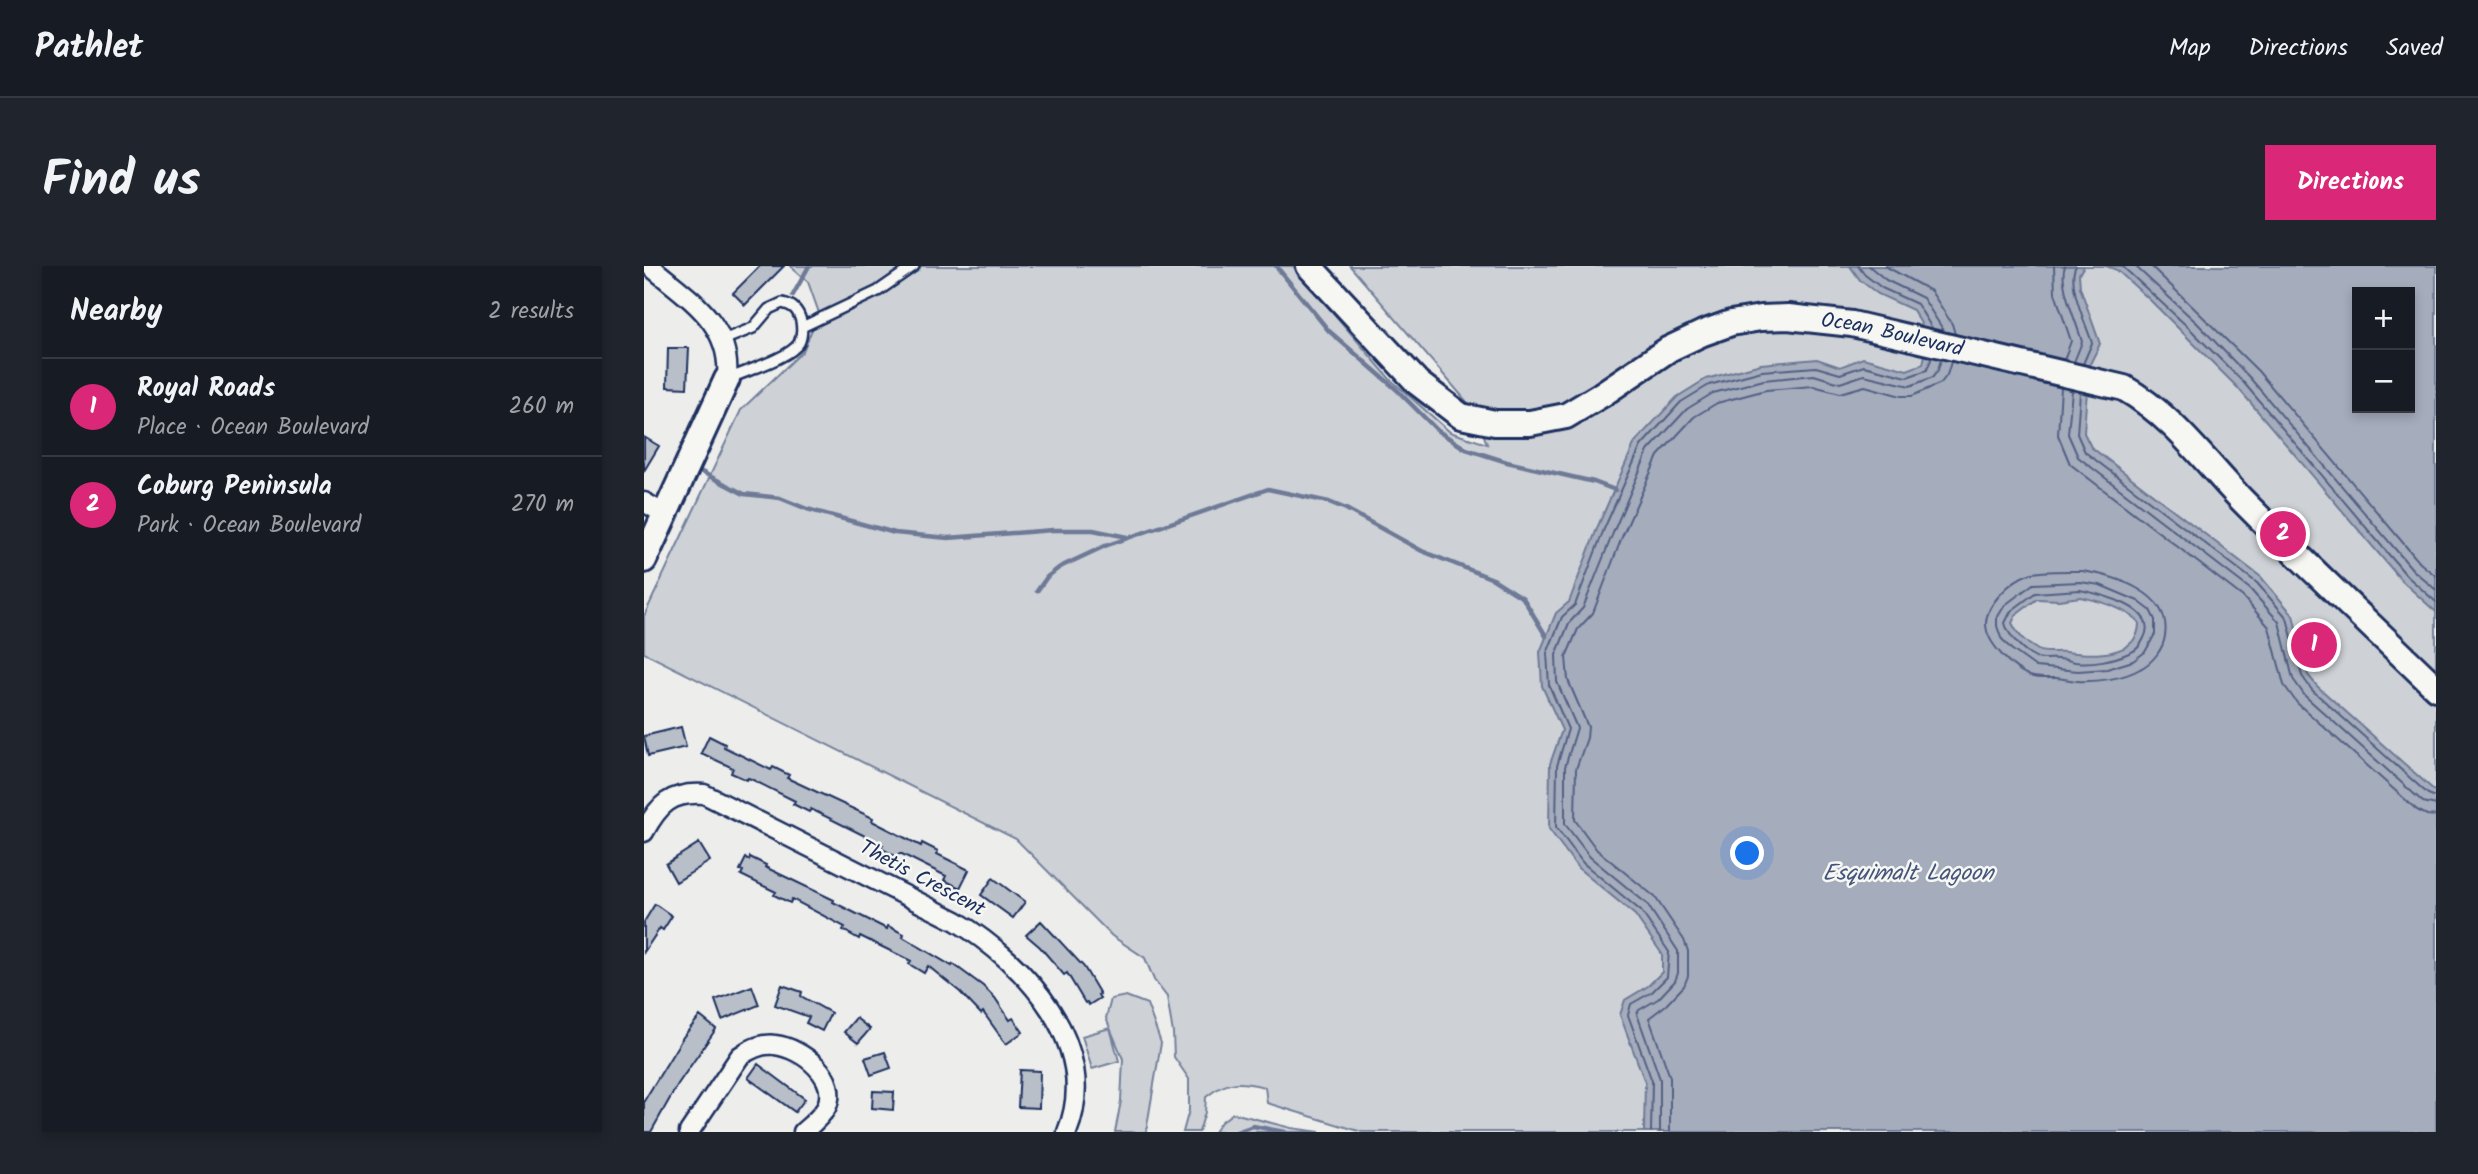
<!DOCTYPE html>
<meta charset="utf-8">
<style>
:root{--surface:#171b24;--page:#20242c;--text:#f1f3f6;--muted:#9ea1a6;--line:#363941;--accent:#db2777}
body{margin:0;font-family:Kalam,sans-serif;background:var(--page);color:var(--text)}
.controls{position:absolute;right:21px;top:21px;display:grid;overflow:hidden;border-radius:0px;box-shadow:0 4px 10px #0003}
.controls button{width:63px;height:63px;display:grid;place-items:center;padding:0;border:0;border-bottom:2px solid var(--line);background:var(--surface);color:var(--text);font:35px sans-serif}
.you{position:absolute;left:1104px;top:588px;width:24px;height:24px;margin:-18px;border:5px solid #fff;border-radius:50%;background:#1a73e8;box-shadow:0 0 0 10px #1a73e833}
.badge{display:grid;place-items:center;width:46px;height:46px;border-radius:50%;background:var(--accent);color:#fff;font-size:23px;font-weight:700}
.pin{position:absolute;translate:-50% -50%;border:4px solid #fff;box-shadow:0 2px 7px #0006}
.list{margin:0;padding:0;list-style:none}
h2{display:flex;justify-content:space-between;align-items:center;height:91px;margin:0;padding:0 28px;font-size:30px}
h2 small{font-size:23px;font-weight:400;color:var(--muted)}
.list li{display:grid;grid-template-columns:46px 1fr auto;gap:21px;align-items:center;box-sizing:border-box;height:98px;padding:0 28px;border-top:2px solid var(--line)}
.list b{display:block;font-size:26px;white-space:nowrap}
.list p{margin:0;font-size:23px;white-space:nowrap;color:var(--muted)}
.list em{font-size:23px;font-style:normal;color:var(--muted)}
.map{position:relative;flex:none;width:1792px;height:866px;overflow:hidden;border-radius:0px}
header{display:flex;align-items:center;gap:42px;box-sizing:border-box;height:98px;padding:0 35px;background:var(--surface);border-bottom:2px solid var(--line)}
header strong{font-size:33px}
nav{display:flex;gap:38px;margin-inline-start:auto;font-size:24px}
.intro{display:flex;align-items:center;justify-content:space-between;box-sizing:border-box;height:168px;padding:0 42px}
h1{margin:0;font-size:49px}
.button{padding:18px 32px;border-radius:0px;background:var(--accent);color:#fff;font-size:24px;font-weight:700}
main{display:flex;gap:42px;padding:0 42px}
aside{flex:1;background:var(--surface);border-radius:0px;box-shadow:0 4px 10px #0003}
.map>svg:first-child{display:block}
</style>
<header>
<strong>Pathlet</strong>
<nav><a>Map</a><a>Directions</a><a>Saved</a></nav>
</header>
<div class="intro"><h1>Find us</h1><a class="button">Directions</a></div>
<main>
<aside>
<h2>Nearby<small>2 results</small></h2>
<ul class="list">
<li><span class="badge">1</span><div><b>Royal Roads</b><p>Place · Ocean Boulevard</p></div><em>260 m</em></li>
<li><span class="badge">2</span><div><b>Coburg Peninsula</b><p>Park · Ocean Boulevard</p></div><em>270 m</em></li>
</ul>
</aside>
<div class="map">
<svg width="1792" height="866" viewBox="0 0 1792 866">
<rect width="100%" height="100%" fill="#edeeec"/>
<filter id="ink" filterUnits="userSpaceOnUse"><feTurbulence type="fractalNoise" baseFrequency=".0143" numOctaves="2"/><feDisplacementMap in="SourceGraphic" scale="14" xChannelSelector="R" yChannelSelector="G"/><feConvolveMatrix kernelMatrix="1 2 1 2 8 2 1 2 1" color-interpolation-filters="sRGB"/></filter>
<g filter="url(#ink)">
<path fill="#ced2d7" stroke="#74809a" stroke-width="2" d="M146,0h503l97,113 60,53 37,12 -13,-34 -124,-144h894l113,142h53l26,-17v741h-1074l-95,-29 -2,-16c-26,-6 -38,-7 -59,10l-1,15 -6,20h-16l6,-22v-31l-15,-22 -1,-24 -6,-36 -13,-17 -9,-22 -33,-22 -96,-97 -372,-186v-37l97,-206 62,-59 16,-38 -11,-31z
M482,730l21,8 14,39 -15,89h-31l6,-31 2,-42 -13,-31 9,33 -27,8 -10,-33 28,-8 -4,-10 5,-19z
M589,847l58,15 29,4h-106l7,-10z"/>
<path fill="#a5acbc" stroke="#6e7a96" stroke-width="2" fill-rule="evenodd" d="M1206,0h234l-5,8 1,13 20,57 -10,20 -4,39 -2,30 7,14 170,130 32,38 15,60 9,11 119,106v340h-792l1,-50 -25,-67 5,-15 23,-14 14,-14v-18l-27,-39 -57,-47 -29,-39 1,-65 12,-34 -20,-44 -2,-34 16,-39 13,-11 29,-76 37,-84 42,-45 29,-18 55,-15 56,-5 23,8 23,-9 44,12 16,-6 6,-27 -16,-27 -35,-16 -18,-14zM1436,331c20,4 45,11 59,25 1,37 -49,33 -74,30 -8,-1 -20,2 -27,-2 -11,-6 -21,-16 -26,-27l4,-8 21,-16 22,1z
M1462,0h330v346l-34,-31 -164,-193 -89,-89 -32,-29zM1766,26v116h-53v-116z"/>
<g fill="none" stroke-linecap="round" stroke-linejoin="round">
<path stroke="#526184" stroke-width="2" d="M1214,0l7,9 17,13 35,16 15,24
M1225,0l17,14 37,18 21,33
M1241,0l46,25 21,33 3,10
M1410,0l1,27 16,48 -7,19
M1421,0c-7,19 12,56 17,76l-8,20
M1432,0c-10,16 10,58 16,77l-9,21
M1478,0l68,63 54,54 163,193 29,26
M1491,0l62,57 53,55 163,192 23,20
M1507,0l107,105 162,192 16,13
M1417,122l-3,47 12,29 173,133 26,30 15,58 13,18 120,107 10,5 9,1
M1428,124l-4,44 10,23 172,132 29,33 14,57 12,17 118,106 13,3
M1436,126l-3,42 8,18 172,131 30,35 15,58 10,14 116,104 8,3
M1438,305c34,5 90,22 83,65 -2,14 -13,27 -25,33 -17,10 -43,13 -63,12 -7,0 -13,-3 -21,-3 -8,0 -18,1 -26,-2 -17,-7 -43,-32 -44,-51 -1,-20 25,-45 43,-51 11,-4 40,-3 53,-3z
M1436,316l20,3 38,16 12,9 5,10v14l-10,18 -12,9 -26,8 -29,2 -42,-4 -25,-18 -10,-11 -4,-12v-8l8,-13 28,-21z
M1436,324c20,4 80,18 64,48 -3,7 -8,13 -15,15 -15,7 -37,11 -54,9 -5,-1 -10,-3 -16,-3 -6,-1 -15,1 -22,-1 -12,-5 -29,-22 -32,-35l6,-12 24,-18z
M1007,866l1,-51 -24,-66 3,-11 21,-12 15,-15 2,-25 -28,-41 -58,-48 -27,-36 1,-61 11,-37 -19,-44 -2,-32 15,-36 13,-12 29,-76 37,-83 40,-44 28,-17 53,-14 54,-4 24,7 24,-8 43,11 20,-7 5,-13
M1016,866v-53l-23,-65 2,-4 19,-11 17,-18 3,-8v-22l-31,-47 -57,-47 -25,-33v-57l12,-39 -20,-46 -1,-27 13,-32 14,-15 30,-75 35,-82 39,-42 26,-16 51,-13 50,-5 26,8 24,-8 46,11 23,-9 5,-7 3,-11
M1026,866v-55l-21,-59 17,-13 18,-19 4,-10v-25l-4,-11 -29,-43 -58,-47 -22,-30 1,-51 11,-31 1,-11 -20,-47 -2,-23 12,-28 15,-16 29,-76 36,-81 36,-39 23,-14 49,-13 47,-4 27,7 25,-7 36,10h11l29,-13 6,-8 4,-13"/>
<path stroke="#6e7a96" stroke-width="4.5" d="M632,0l53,65 67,58 42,42 28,18 41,13 87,20 21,8
M149,29l16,-29
M52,203l48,25 36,4 27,11 88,24 53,5 105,-8h40l34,7
M393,325l10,-14 13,-10 45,-21 163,-57 61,13 17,7 76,42 71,28 30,19 23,38
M592,866l17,-6 32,6"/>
</g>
<path fill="#b9bfc8" stroke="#1b2f5e" stroke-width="2" d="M116,0h24l-39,39 -12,-12z
M24,82h21l-2,40 -20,-1z
M0,171l15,9 -15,25z
M37,461l5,20 -38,9 -4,-20z
M65,470l16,8 -1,3 47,23 2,-3 16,8 -2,3 86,40 -1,3 49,25 1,-3 16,8 -1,3 32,16 -9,18 -16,-8 2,-4 -44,-22h-4l-1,3 -16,-9 2,-3 -72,-36 -2,3 -16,-8 2,-3 -44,-22 -3,-1 -1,2 -16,-7 2,-5 -32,-15z
M55,577l11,18 -34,21 -10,-18z
M106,591l16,8 -1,2 69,33 -1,2 54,27 1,-3 16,8 -1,3 49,29 1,-2 30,22 12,12 15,22 3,-2 10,14 -17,12 -23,-32 -2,2 -21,-22 -32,-26 -4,7 -15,-9 2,-3 -51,-25 -1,3 -16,-9 2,-3 -53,-28 -2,4 -16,-8 2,-3 -35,-17 2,-4 -3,-1 6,-12 3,2z
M349,612l32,24 -12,16 -32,-23z
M11,638l17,12 -9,14 -3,-2 -16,24v-30z
M397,655l43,46 16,27 -2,1 2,3 -11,7 -2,-3 -2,1 -18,-30 -3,2 -24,-28 -14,-12z
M138,719l20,7 -1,4 30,17 -9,18 -16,-8 3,-6 -34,-12z
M108,720l7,19 -37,15 -7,-20z
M56,750l16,13 -38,55 -27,48h-7v-31l39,-64z
M212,752l14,11 -12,14 -14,-11z
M241,786l6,16 -20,7 -6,-17z
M114,798l47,35 -10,13 -47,-34z
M376,804l20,1 -1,37 -21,-1z
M229,825l21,1 -1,18 -21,-2z"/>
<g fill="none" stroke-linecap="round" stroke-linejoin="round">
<g stroke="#1b2f5e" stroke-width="14">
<path id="lane" d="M158,61l76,-36 36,-25
M79,74l30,-12 16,-19 13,-6c11,2 16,7 19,18 1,6 1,16 -2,22 -9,15 -54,28 -71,36"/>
</g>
<g stroke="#1b2f5e" stroke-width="23">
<path id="street" d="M6,0c39,33 82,57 77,113
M0,236l22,13
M0,566c15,-28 27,-40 60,-38l252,127c69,42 146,125 111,211
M45,866l51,-76c10,-7 22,-13 35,-11 27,3 66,33 51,63 -5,9 -15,17 -23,24"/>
</g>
<g stroke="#1b2f5e" stroke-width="30">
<g id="secondary">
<path id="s1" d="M665,0l109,117 43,33 34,7h35l36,-7 35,-21 68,-46 34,-16 28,-10 30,-5 27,-1 64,7 272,64c47,27 79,71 116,110 64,65 131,127 196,190"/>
<path d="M0,294l83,-181"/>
</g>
</g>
<use href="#lane" stroke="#f6f6f2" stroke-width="9"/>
<use href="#street" stroke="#f6f6f2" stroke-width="18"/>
<use href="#secondary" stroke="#f6f6f2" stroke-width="24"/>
</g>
</g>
<g text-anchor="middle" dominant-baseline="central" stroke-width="5" stroke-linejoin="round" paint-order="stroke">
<g font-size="21" fill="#1b2f5e" stroke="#f6f6f2">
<text stroke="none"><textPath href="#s1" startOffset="674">Ocean Boulevard</textPath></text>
<text transform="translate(278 613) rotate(28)">Thetis Crescent</text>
</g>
<g font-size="23" font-style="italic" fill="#44547a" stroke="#f6f6f2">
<text x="1264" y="608">Esquimalt Lagoon</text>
</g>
</g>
</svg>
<div class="controls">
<button>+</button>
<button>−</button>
</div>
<div class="you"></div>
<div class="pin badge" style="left:1670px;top:379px">1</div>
<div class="pin badge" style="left:1639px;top:268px">2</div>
</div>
</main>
